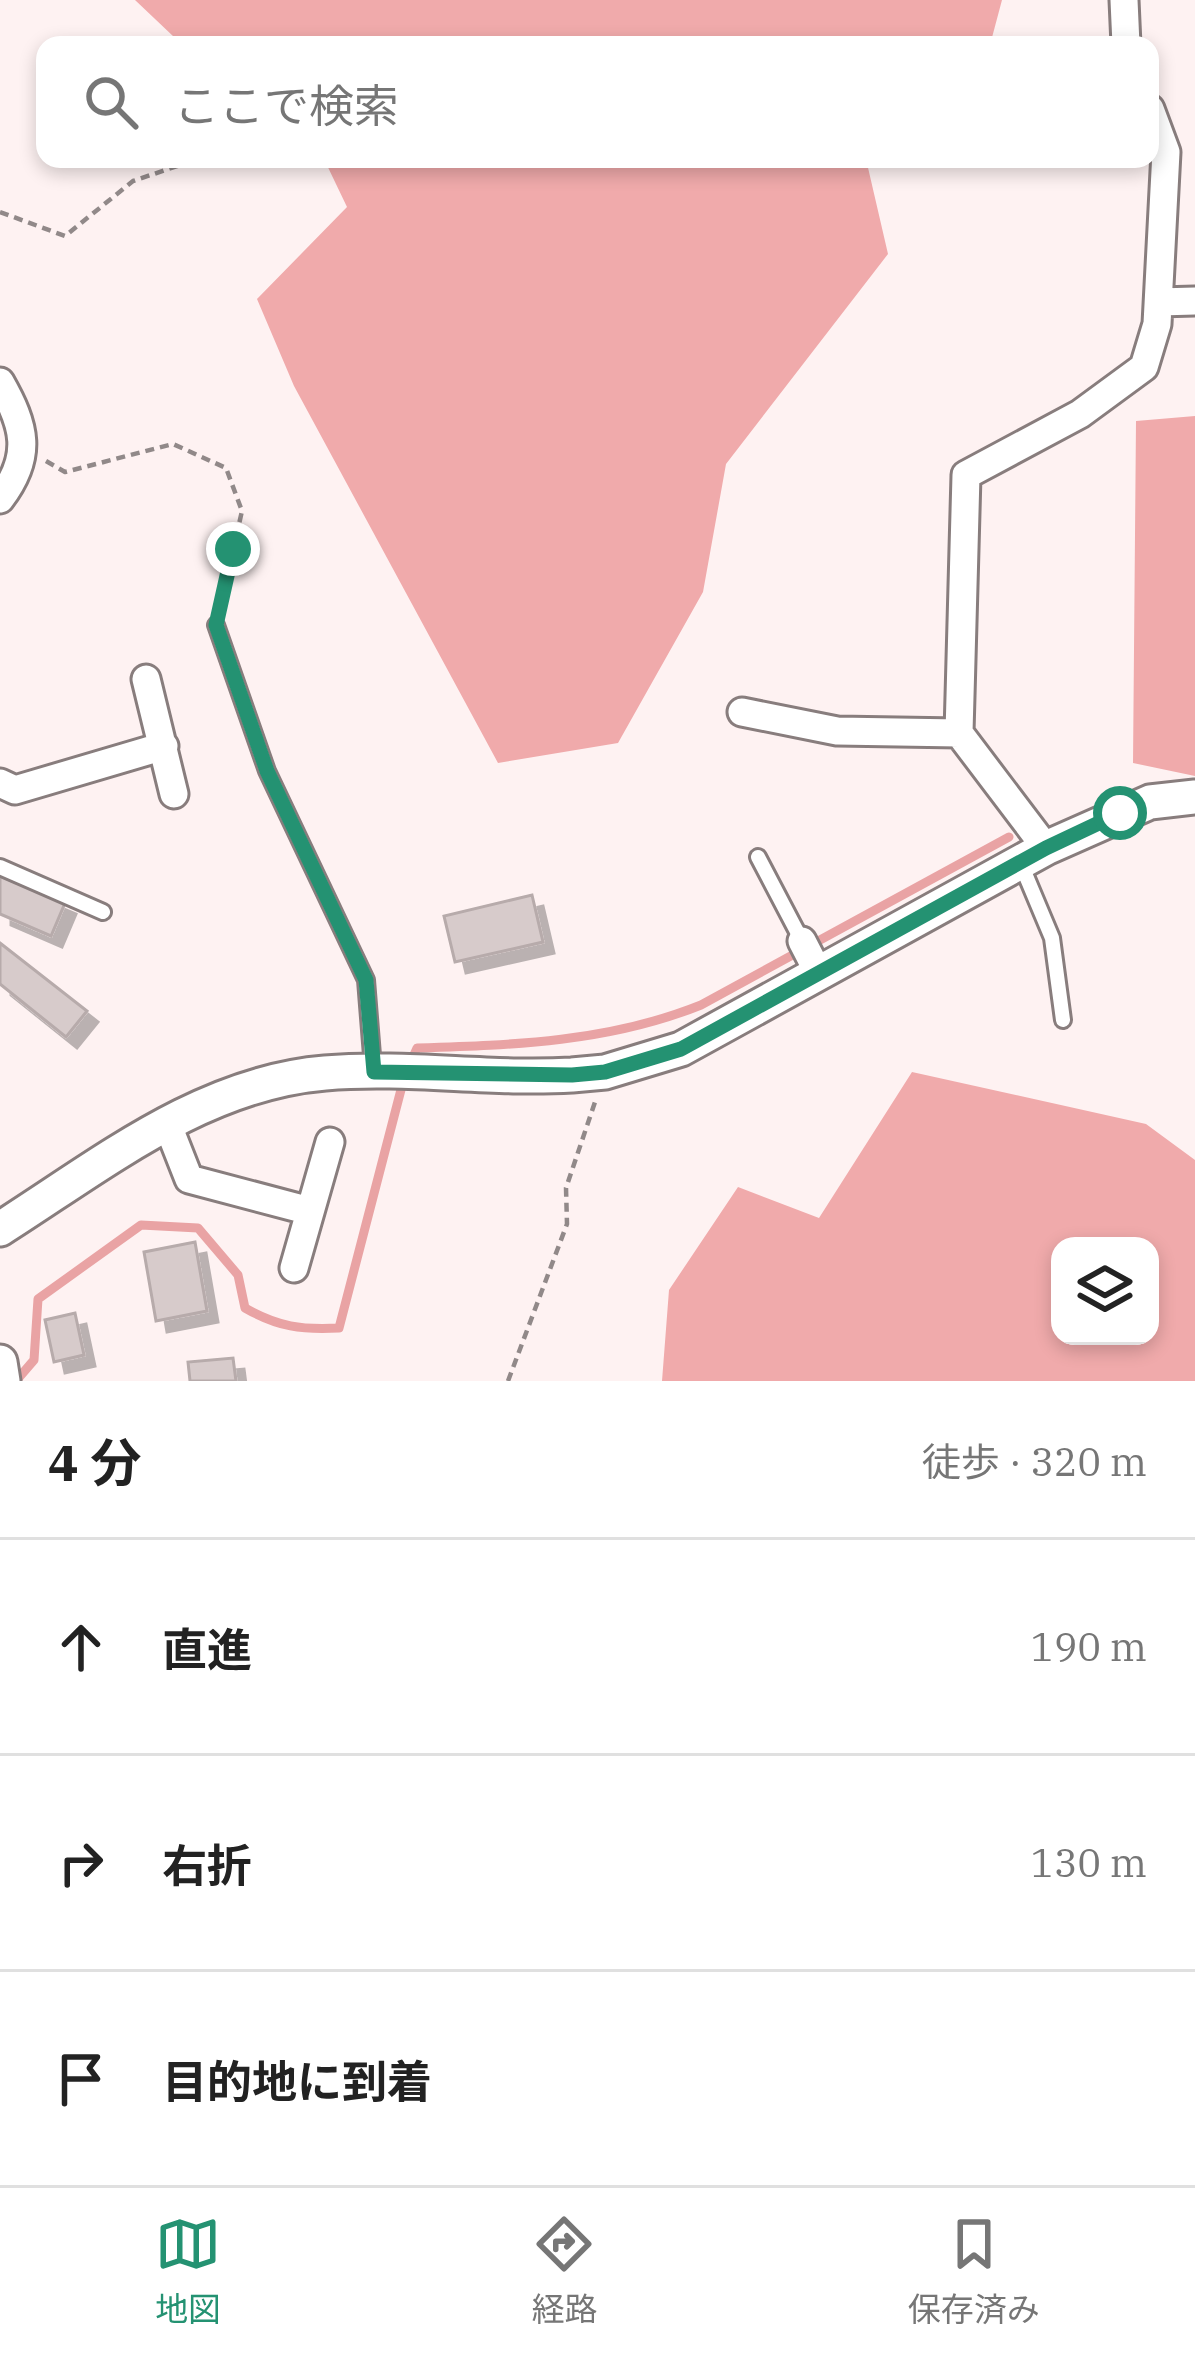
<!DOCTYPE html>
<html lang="ja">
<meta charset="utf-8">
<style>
:root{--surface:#fff;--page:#f2f2f2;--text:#222;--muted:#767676;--line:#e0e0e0;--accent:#249272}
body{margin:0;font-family:"IBM Plex Serif","Noto Sans JP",serif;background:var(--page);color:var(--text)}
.controls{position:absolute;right:36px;bottom:36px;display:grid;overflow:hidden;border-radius:24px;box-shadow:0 6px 18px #0003}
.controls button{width:108px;height:108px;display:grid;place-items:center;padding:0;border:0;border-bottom:3px solid var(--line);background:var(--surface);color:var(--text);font:60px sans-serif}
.stop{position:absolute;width:36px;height:36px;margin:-27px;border:9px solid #249272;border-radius:50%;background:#fff}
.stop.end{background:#249272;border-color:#fff;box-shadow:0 3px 12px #0008}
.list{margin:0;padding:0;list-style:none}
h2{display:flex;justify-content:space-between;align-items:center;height:156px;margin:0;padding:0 48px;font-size:51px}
h2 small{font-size:39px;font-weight:400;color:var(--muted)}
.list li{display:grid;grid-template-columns:78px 1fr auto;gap:36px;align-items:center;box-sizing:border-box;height:216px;padding:0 48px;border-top:3px solid var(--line)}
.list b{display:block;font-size:45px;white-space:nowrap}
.list em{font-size:39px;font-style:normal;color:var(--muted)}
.icon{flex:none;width:66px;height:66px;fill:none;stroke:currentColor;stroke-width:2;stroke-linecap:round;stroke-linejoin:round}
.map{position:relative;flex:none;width:1195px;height:1381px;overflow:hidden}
.search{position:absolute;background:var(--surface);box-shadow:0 6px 18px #0003;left:36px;right:36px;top:36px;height:132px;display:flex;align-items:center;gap:30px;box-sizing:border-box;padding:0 42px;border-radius:24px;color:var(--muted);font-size:45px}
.sheet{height:804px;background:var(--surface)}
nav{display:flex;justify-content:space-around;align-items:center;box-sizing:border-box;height:168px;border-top:3px solid var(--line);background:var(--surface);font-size:33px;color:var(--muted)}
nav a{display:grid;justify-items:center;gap:6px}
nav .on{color:var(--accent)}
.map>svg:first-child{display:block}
</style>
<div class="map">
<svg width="1195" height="1381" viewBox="0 0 1195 1381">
<defs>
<filter id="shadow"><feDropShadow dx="11" dy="11" stdDeviation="0" flood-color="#0004"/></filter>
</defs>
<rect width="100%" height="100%" fill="#fef2f2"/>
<path fill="#f0aaab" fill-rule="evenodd" d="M135,0h867l-12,45h-753l-63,-8z
M324,159h542l22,95 -162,210 -23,128 -85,151 -120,20 -204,-377 -37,-87 90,-92z
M1195,416v360l-62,-13 3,-342z
M912,1072l234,52 49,36v221h-533l7,-91 69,-103 81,31zM1150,1246v90h-90v-90z"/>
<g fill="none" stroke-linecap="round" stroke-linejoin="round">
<path stroke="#e9a3a4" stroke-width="9" d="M409,1066l8,-18c98,-3 192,-6 284,-43l308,-168
M16,1381l18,-21 4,-61 103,-74 57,3 40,47 7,33c33,19 57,22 94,20l64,-246"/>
</g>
<path fill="#d7cbcb" stroke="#b7abab" stroke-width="3" filter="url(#shadow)" d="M0,876l65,27 -14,33 -51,-22z
M532,895l11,47 -88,20 -11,-46z
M0,943l87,68 -21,26 -66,-53z
M195,1242l12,69 -51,10 -12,-69z
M75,1313l9,42 -30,7 -9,-42z
M233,1358l3,23h-46l-2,-19z"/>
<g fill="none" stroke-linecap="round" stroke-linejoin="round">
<g stroke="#887d7d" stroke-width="20">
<path id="service" d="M216,625l51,146 99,209 7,88
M758,857l44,84
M1021,864l31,74 11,82
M0,867l103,45"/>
</g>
<g stroke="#887d7d" stroke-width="33">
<path id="minor" d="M1124,0l2,45
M1159,302l36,-1
M0,382c25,44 33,74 0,117
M146,679l28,115
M742,712l95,19 122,2 7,-258 114,-61 64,-47 13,-43 9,-172 -16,-43
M959,733l87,115
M0,783l15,7 149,-44
M802,941l17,33
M167,1123l22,56 121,32
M294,1268l36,-126"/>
</g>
<g stroke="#887d7d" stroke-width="39">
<path id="tertiary" d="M0,1229c101,-64 202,-146 325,-156 82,-7 165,7 247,2l33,-3 76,-23 365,-201 104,-46 45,-5
M0,1362l3,19"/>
</g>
<path stroke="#918989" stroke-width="4.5" stroke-dasharray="9 6" stroke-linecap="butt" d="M0,212l65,24 68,-55 65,-22
M46,461l19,11 108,-28 53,24 16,43 -22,96
M508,1381l59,-157 -1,-36 29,-86"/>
<use href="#service" stroke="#fff" stroke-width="14"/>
<use href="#minor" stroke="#fff" stroke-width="27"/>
<use href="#tertiary" stroke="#fff" stroke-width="33"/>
</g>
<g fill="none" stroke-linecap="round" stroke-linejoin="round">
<path stroke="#249272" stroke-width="15" d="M233,549l-17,76 51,146 99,209 8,92 198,3 33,-3 76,-23 365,-201 74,-35"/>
</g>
</svg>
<div class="controls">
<button><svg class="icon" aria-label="layers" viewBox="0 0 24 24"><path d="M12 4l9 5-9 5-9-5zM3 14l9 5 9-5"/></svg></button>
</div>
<div class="stop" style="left:1120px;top:813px"></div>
<div class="stop end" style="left:233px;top:549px"></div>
<div class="search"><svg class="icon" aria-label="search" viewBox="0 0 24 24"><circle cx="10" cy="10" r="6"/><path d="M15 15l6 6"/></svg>ここで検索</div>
</div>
<section class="sheet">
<h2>4 分<small>徒歩 · 320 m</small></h2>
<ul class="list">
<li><svg class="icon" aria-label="ahead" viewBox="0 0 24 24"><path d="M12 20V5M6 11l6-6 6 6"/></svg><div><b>直進</b></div><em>190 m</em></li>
<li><svg class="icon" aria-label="right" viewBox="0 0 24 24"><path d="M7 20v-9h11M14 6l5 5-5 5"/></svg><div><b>右折</b></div><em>130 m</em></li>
<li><svg class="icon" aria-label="arrive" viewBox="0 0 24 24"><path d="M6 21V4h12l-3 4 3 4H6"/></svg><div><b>目的地に到着</b></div></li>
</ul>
</section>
<nav>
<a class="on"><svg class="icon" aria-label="map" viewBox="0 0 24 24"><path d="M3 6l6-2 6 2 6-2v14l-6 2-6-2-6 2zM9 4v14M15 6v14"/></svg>地図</a>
<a><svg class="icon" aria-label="directions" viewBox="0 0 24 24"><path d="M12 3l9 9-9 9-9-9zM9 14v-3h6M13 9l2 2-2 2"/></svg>経路</a>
<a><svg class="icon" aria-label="saved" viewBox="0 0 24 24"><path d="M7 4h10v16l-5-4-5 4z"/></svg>保存済み</a>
</nav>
